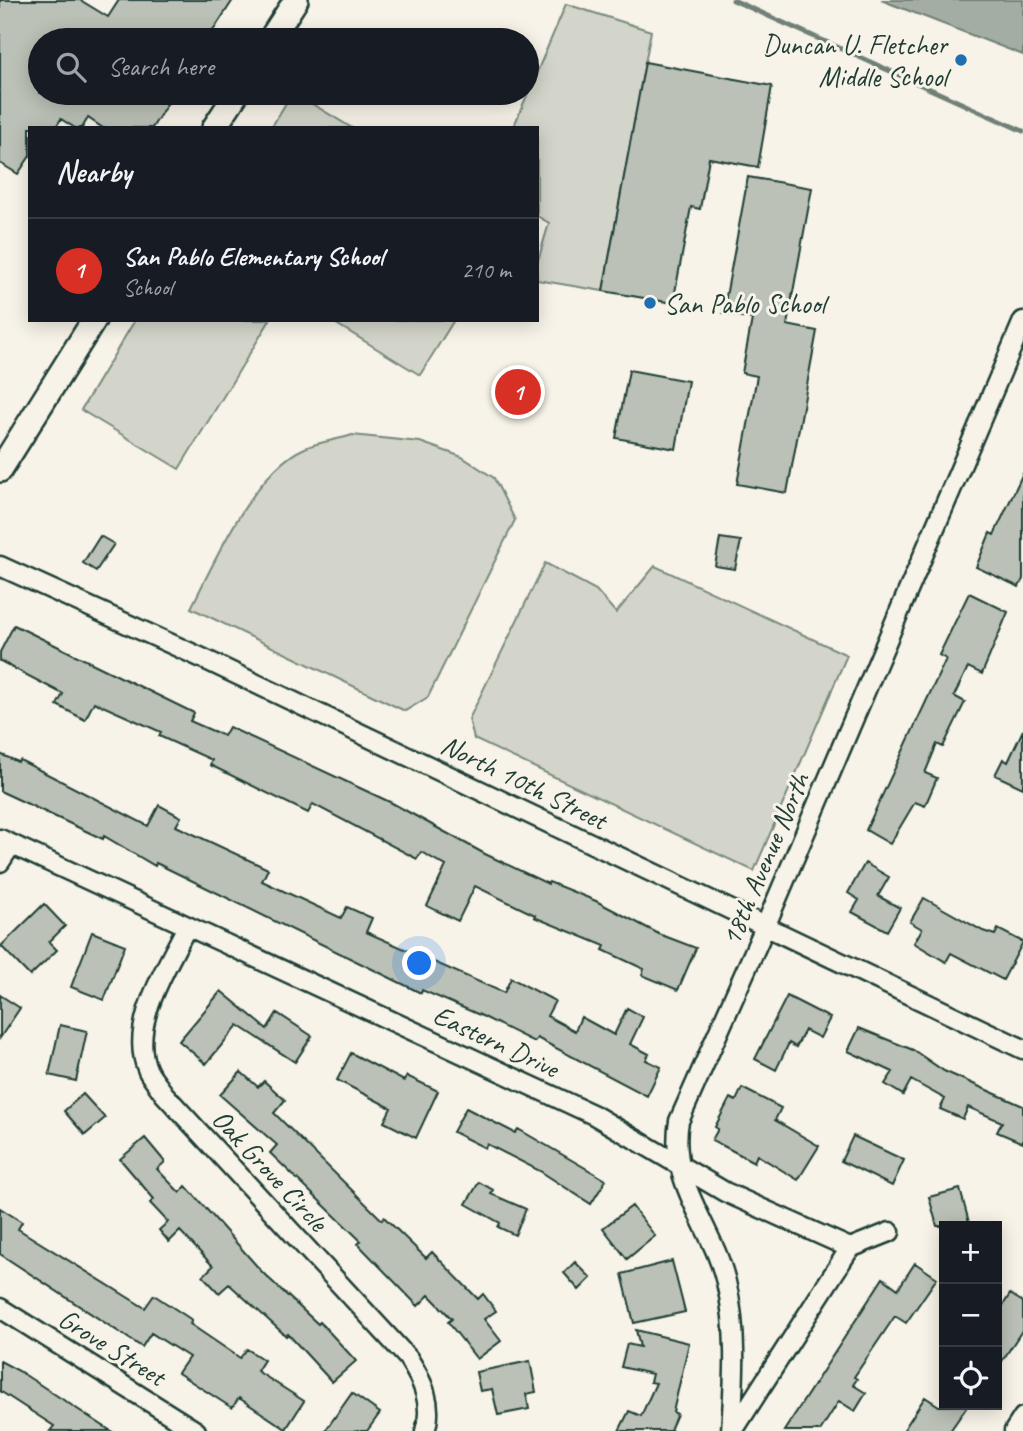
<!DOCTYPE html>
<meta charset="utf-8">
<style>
:root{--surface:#171b24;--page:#242831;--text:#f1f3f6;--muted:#9ea1a6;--line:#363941;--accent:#d93025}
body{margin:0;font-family:Caveat,sans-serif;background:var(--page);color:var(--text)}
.controls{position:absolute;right:21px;bottom:21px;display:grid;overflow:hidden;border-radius:0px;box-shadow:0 4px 18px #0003}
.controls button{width:63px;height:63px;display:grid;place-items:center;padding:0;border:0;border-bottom:2px solid var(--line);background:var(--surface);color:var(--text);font:35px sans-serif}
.you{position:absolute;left:420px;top:964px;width:24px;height:24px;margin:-18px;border:5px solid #fff;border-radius:50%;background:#1a73e8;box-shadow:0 0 0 10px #1a73e833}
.badge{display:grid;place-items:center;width:46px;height:46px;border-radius:50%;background:var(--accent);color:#fff;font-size:23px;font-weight:700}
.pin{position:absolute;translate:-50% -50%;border:4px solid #fff;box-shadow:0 2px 7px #0006}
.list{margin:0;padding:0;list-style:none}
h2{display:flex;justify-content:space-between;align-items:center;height:91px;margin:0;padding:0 28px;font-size:30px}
h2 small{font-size:23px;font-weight:400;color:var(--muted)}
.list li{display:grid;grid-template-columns:46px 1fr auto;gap:21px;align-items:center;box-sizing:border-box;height:105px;padding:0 28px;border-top:2px solid var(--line)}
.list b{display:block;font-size:26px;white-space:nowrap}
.list p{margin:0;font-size:23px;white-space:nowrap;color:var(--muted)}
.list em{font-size:23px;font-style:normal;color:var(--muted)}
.icon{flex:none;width:38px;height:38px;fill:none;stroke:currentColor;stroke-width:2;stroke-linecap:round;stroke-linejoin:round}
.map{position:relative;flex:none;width:1023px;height:1431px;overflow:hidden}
.search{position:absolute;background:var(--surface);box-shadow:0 4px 18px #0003;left:28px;top:28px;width:511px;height:77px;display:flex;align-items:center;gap:18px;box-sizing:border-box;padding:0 24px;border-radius:38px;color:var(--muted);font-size:26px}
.panel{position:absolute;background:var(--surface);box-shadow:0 4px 18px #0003;left:28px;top:126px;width:511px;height:196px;border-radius:0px}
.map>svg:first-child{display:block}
</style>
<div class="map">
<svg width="1023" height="1431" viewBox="0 0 1023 1431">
<rect width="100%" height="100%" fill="#f7f3e8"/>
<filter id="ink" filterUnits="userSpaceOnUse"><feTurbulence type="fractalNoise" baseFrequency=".0143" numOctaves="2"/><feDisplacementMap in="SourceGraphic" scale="14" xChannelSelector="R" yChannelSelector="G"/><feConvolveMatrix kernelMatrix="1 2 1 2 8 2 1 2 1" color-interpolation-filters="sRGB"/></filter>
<g filter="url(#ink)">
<path fill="#d3d5ca" stroke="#79897f" stroke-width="2" d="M566,4l85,27 -48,260 -66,-11v-16l12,-41 -12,-7v-88h-24z
M292,93h2l58,35h-81z
M135,320h135l-91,149 -98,-59z
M330,320h124l-34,55z
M352,435l68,7 42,15 32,21 21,42 -87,177 -23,14 -214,-103c24,-47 63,-138 114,-160 14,-6 32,-8 47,-13z
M545,563l51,27 20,23 39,-47 192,89 -93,216 -280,-132 -5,-20z"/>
<path fill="#a4ada3" stroke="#6f8077" stroke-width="2" d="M881,0h142v55z"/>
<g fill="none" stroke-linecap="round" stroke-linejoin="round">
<path stroke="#6f8077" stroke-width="5" d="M733,0l290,131"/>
</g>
<path fill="#bbc1b6" stroke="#1f3d34" stroke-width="2" d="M0,0h80l28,17 11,-17h114l-26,40h-167v53h134l-22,35h-49l-15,-10 -6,10h-7l-14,-9 -6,9h-25v28l-12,18 -18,-11z
M645,62l127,24 -14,81 -49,-9 -9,51 -9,-2 -18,96 -70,-12z
M748,177l64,11 -25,137 30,6 -30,162 -50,-9 20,-108 -15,-3 10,-54 -29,-6z
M629,370l59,11 -12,68 -60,-11z
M1023,473v106l-4,8 -43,-20 14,-34 4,2z
M100,536l14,8 -18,27 -13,-8z
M720,538l21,3 -6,28 -20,-3z
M969,593l39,19 -26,62 -14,-7 -14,29 11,6 -22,45 -6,-3 -12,29 12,5 -12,28 -10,-4 -25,42 -24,-14 80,-171 -7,-4z
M14,625l180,88 -4,8 34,15 5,-9 163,76 93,51 63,30 1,-2 47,19 63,33 37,14 -18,42 -36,-15 2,-6 -41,-19 2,-4 -71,-29 1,-2 -60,-29 -17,35 -31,-15 19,-40 -25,-14 -4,7 -104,-55 -5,9 -98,-48 2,-5 -53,-24 2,-4 -67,-30 -9,18 -28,-15 6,-11 -63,-33v-9z
M1023,730v58l-28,-13 8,-16 5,3z
M0,754l18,8 2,-2 128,66 11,-21 22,12 -5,9 92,43 -6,12 79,37 6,-11 25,11 -6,14 138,61 7,-15 44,23 -8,15 28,15 6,-14 33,18 13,-27 16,9 -13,27 19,10 -3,6 15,7 -14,29 -110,-58 -3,4 -52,-26 -60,-26 -1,3 -265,-130 -1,3 -51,-30 -1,3 -103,-48z
M865,863l24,14 -11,19 22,12 -13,23 -35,-19 7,-12 -11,-7z
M924,898l59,33 12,4 3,-6 25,13 -20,38 -52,-27 -5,9 -32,-19 8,-14 -12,-7z
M44,904l21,22 -16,16 8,8 -27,26 -29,-30z
M92,932l33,13 -21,55 -33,-13z
M221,991l46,38 10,-16 35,23 -17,26 -57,-37 -32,39 -27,-23z
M0,995l20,13 -20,30z
M787,996l43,22 -10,20 -15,-8 -9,17 -7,-4 -13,27 -21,-11z
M60,1025l27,6 -11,50 -27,-6z
M859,1028l54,22 31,21 79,35v37l-26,-11 5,-10 -34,-15 -5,12 -23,-10 5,-10 -34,-19 -8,15 -18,-11 8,-12 -45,-21z
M351,1053l53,28 3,-5 31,15 -22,47 -32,-16 7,-14 -54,-28z
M241,1072l17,15 6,-6 21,19 -11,13 108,107 2,-3 42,41 6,-6 46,47 5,-5 13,17 -12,8 17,22 -24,18 -29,-37 4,-3 -23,-24 -11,11 -60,-62 3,-3 -91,-88 7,-8 -57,-50z
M742,1088l39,20 -6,12 44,26 -21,34 -41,-25 -3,7 -42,-22 6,-11 -3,-2 15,-29 6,3z
M83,1094l22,24 -20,17 -21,-24z
M466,1108l49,25 3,-4 88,51 -15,24 -51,-33 -53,-27 -2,4 -32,-16z
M853,1136l51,24 -12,26 -51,-25z
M145,1138l20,24 -8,7 23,24 6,-7 77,87 55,51 2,-2 36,39 -24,21 -44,-48 -2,2 -57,-52 -10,9 -16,-17 10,-10 -33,-35 -11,11 -10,-12 9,-8 -18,-19 4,-4 -34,-40z
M479,1182l14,8 -2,4 35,15 -11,26 -17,-8 2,-4 -34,-19z
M960,1189l10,37h-33l-8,-29z
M632,1206l23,30 -28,23 -24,-31z
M0,1208l22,14 -4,7 127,79 9,-13 38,25 -2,4 50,34 7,-9 17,11 -7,11 47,30 -18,28 -47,-31 -7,10 -54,-35 11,-16 -38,-24 -9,14 -142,-93z
M672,1261l13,51 -51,11 -12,-49z
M575,1262l16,16 -12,12 -15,-17z
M915,1263l22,15 -31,45 -11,-7 -41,61 3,2 -4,6 13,8 -11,18 -16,-10 -19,30h-36l99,-153 15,11z
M1010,1294l13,8v27l-26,40v-54z
M636,1330l53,13 -16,69 4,2 -7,16 3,1h-54l10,-20 12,5 15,-33 -6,-1 2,-8 -31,-7 6,-23 13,3z
M0,1361l19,10 92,60h-61l4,-5 -54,-35z
M530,1361l6,31 -10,2 3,15 -31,6 -6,-26 -12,2 -4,-19z
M352,1393l28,20 -13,18h-42z
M925,1397l14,9 29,-1 -18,26h-47z"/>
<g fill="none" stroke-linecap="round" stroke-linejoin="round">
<g stroke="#1f3d34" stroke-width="23">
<path id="minor" d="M0,566l202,92 821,391
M0,839l594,276 131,77 125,56
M0,862l11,-17
M187,926c-19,41 -60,99 -39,145 4,8 11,15 16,23l244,264c14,22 26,46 17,73
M850,1248l40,-16
M0,1308l196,123
M731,1431c3,-49 7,-101 -5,-149 -14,-58 -58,-99 -47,-161l86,-194 258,-606
M733,1431l117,-183
M1014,1431l9,-14"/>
</g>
<g stroke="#1f3d34" stroke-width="28">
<path id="tertiary" d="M270,40l26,-40
M214,128l23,-35
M0,470l94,-150"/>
</g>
<use href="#minor" stroke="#f7f3e8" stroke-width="18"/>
<use href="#tertiary" stroke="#f7f3e8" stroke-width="23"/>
</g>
</g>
<g fill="#1f6fb2" stroke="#f7f3e8" stroke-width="2.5">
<circle cx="961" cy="60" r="7"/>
<circle cx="650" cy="303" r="7"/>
</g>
<g text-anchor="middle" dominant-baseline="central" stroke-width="6" stroke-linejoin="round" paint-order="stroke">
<g font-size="28" fill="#1f3d34" stroke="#f7f3e8" text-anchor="end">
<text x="947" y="44">Duncan U. Fletcher<tspan x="947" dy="32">Middle School</tspan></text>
<text x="664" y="303" text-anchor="start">San Pablo School</text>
</g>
<g font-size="28" fill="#1f3d34" stroke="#f7f3e8">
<text transform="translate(524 782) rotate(26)">North 10th Street</text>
<text transform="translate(765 859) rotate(-67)">18th Avenue North</text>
<text transform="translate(496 1041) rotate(25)">Eastern Drive</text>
<text transform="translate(270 1170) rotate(47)">Oak Grove Circle</text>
<text transform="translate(112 1347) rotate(32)">Grove Street</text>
</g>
</g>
</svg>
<div class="controls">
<button>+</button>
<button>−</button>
<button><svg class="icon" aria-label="locate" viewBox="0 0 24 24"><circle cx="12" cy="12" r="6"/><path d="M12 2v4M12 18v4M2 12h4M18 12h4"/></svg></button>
</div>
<div class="you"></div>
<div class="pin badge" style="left:518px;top:392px">1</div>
<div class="search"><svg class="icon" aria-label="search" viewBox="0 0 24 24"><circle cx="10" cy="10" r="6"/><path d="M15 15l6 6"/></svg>Search here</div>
<section class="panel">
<h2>Nearby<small></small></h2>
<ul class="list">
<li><span class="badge">1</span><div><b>San Pablo Elementary School</b><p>School</p></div><em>210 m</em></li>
</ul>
</section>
</div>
